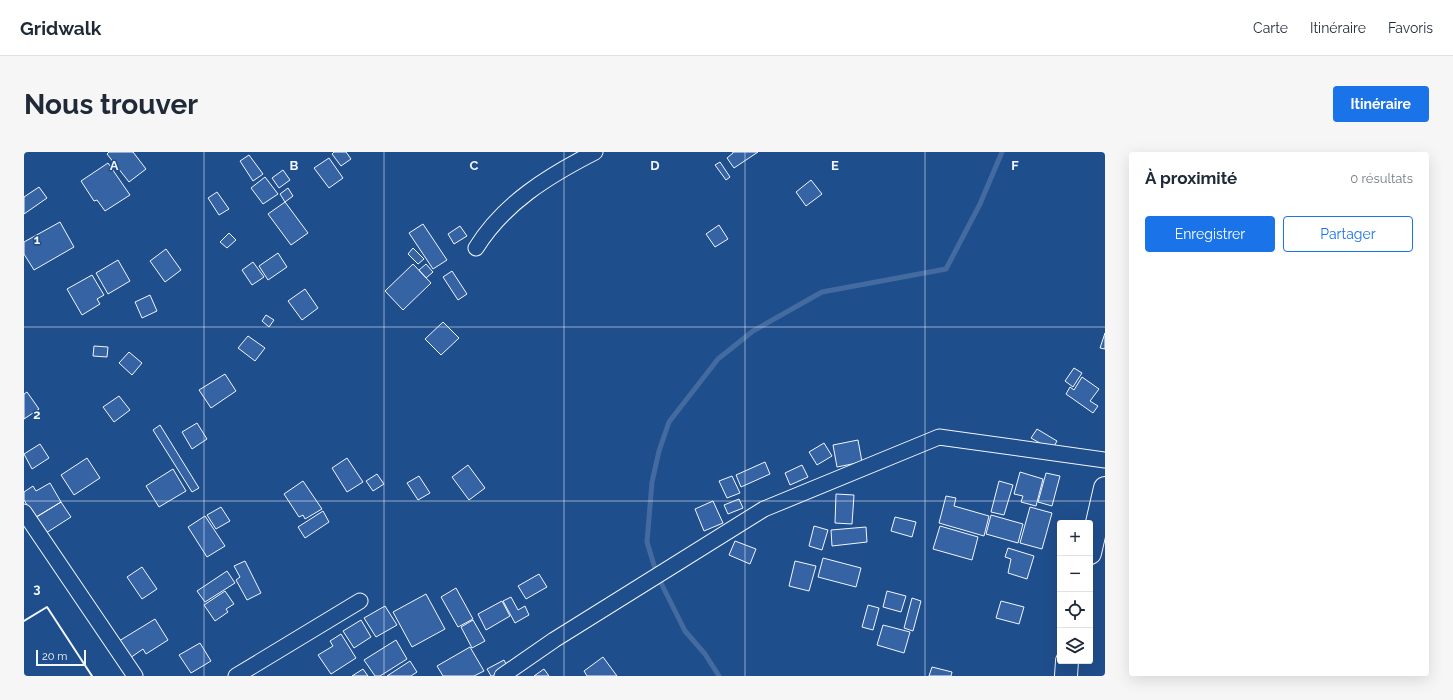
<!DOCTYPE html>
<html lang="fr">
<meta charset="utf-8">
<style>
:root{--surface:#fff;--page:#f6f6f7;--text:#1f2937;--muted:#747a83;--line:#e0e1e3;--accent:#1a73e8}
body{margin:0;font-family:Raleway,sans-serif;background:var(--page);color:var(--text)}
.controls{position:absolute;right:12px;bottom:12px;display:grid;overflow:hidden;border-radius:4px;box-shadow:0 4px 16px #0002}
.controls button{width:36px;height:36px;display:grid;place-items:center;padding:0;border:0;border-bottom:1px solid var(--line);background:var(--surface);color:var(--text);font:20px sans-serif}
.scale{position:absolute;left:12px;bottom:10px;width:50px;box-sizing:border-box;padding-left:4px;border:2px solid #f2f6ff;border-top:0;font-size:11px;line-height:14px;white-space:nowrap;color:#f2f6ff;-webkit-text-stroke:3px #1f4e8c;paint-order:stroke}
.list{margin:0;padding:0;list-style:none}
h2{display:flex;justify-content:space-between;align-items:center;height:52px;margin:0;padding:0 16px;font-size:17px}
h2 small{font-size:13px;font-weight:400;color:var(--muted)}
.actions{display:flex;gap:8px;padding:12px 16px}
.actions a{flex:1;padding:9px 0;border:1px solid var(--accent);border-radius:4px;text-align:center;font-size:14px;color:var(--accent)}
.actions .main{background:var(--accent);color:#fff}
.icon{flex:none;width:22px;height:22px;fill:none;stroke:currentColor;stroke-width:2;stroke-linecap:round;stroke-linejoin:round}
.map{position:relative;flex:none;width:1081px;height:524px;overflow:hidden;border-radius:4px}
header{display:flex;align-items:center;gap:24px;box-sizing:border-box;height:56px;padding:0 20px;background:var(--surface);border-bottom:1px solid var(--line)}
header strong{font-size:19px}
nav{display:flex;gap:22px;margin-inline-start:auto;font-size:14px}
.intro{display:flex;align-items:center;justify-content:space-between;box-sizing:border-box;height:96px;padding:0 24px}
h1{margin:0;font-size:28px}
.button{padding:10px 18px;border-radius:4px;background:var(--accent);color:#fff;font-size:14px;font-weight:700}
main{display:flex;gap:24px;padding:0 24px}
aside{flex:1;background:var(--surface);border-radius:4px;box-shadow:0 4px 16px #0002}
.map>svg:first-child{display:block}
</style>
<header>
<strong>Gridwalk</strong>
<nav><a>Carte</a><a>Itinéraire</a><a>Favoris</a></nav>
</header>
<div class="intro"><h1>Nous trouver</h1><a class="button">Itinéraire</a></div>
<main>
<div class="map">
<svg width="1081" height="524" viewBox="0 0 1081 524">
<rect width="100%" height="100%" fill="#1f4e8c"/>
<g fill="none" stroke-linecap="round" stroke-linejoin="round">
<path stroke="#446ba0" stroke-width="5" d="M695,524l-14,-22 -20,-23 -28,-56 -10,-33 5,-60 7,-31 10,-29 49,-63 35,-28 69,-39 124,-23 34,-65 22,-52"/>
</g>
<path fill="#3563a3" stroke="#f2f6ff" d="M85,0h24l13,17 -17,13 -22,-28z
M310,0h12l5,7 -10,7 -9,-12z
M709,0h25l-24,16 -7,-10 6,-5z
M225,3l14,19 -10,7 -13,-20z
M305,6l14,20 -14,10 -15,-20z
M696,10l10,15 -4,3 -11,-15z
M84,11l22,32 -25,16 -8,-11 -3,1 -13,-20z
M259,18l7,10 -11,8 -7,-10z
M241,25l13,17 -15,10 -12,-16z
M787,28l11,14 -16,12 -10,-14z
M15,35l8,11 -23,16v-17z
M264,36l5,8 -8,6 -5,-8z
M193,40l12,17 -10,6 -11,-17z
M261,50l23,31 -17,12 -23,-31z
M36,70l14,25 -40,23 -10,-16v-12z
M399,72l24,36 -14,9 -24,-36z
M695,73l9,14 -13,8 -9,-13z
M436,74l7,10 -13,8 -6,-10z
M205,81l7,7 -9,8 -7,-6z
M389,96l11,11 -6,5 -10,-10z
M142,97l15,21 -16,12 -15,-21z
M254,101l9,14 -19,13 -9,-14z
M94,108l12,21 -22,13 -12,-21z
M229,110l11,15 -12,8 -10,-15z
M389,112l18,19 -28,27 -18,-19z
M402,112l7,8 -7,6 -7,-8z
M428,119l15,23 -9,6 -15,-23z
M68,123l12,20 -7,4 3,5 -18,11 -15,-26z
M281,137l13,19 -16,12 -14,-19z
M126,143l7,16 -15,7 -7,-16z
M242,163l8,5 -5,7 -7,-6z
M419,170l16,16 -18,17 -16,-16z
M1081,181v16l-5,-1z
M224,184l17,12 -10,13 -17,-13z
M70,194l14,1 -1,10 -14,-1z
M105,200l13,11 -10,12 -13,-12z
M1050,216l8,5 -9,14 -8,-6z
M201,222l11,17 -25,17 -12,-18z
M1058,225l17,12 -9,12 8,5 -5,7 -27,-19 4,-7 4,3z
M3,240l12,17 -15,10v-25z
M95,244l11,14 -16,12 -11,-15z
M173,271l10,16 -15,10 -10,-17z
M136,273l39,63 -7,4 -39,-62z
M1013,277l20,12 -5,9 -21,-12z
M834,288l4,22 -25,5 -4,-22z
M800,291l8,13 -15,9 -8,-13z
M16,292l9,14 -17,11 -8,-15z
M63,306l13,20 -26,17 -13,-20z
M323,306l16,24 -16,10 -15,-24z
M741,310l5,12 -29,13 -5,-12z
M444,313l17,23 -16,12 -17,-23z
M778,313l6,12 -18,8 -5,-12z
M149,317l13,22 -27,16 -13,-21z
M996,320l23,7 -7,27 -15,-4 2,-6 -9,-2z
M1022,321l14,3 -8,30 -14,-4z
M353,322l7,10 -11,7 -7,-10z
M395,324l11,17 -12,7 -11,-17z
M708,324l8,17 -13,5 -8,-17z
M279,329l19,28 -17,10 -2,-4 -4,2 -15,-23z
M975,329l14,4 -9,30 -13,-3z
M26,331l11,19 -26,16 -11,-18v-8l9,-6 3,5z
M812,342l18,1 -2,29 -17,-1z
M922,344l10,2 -2,8 35,10 -5,20 -45,-13z
M715,347l4,9 -15,6 -4,-9z
M689,349l10,22 -19,8 -9,-22z
M37,350l10,15 -25,16 -10,-16z
M197,355l9,14 -14,8 -9,-14z
M1006,355l22,6 -10,36 -22,-6z
M299,359l6,11 -24,16 -7,-11z
M967,363l32,9 -5,19 -32,-9z
M181,364l20,30 -18,11 -19,-30z
M871,365l21,5 -4,15 -21,-6z
M790,374l14,4 -6,20 -13,-4z
M916,374l38,11 -6,23 -39,-11z
M842,375l1,15 -35,4 -1,-16z
M711,389l21,8 -6,15 -21,-9z
M984,396l26,8 -7,23 -19,-6 3,-14 -6,-2z
M799,406l38,10 -5,19 -38,-10z
M221,409l16,32 -14,7 -11,-20 4,-3 -6,-11z
M771,409l21,5 -7,25 -20,-5z
M118,415l15,22 -15,10 -15,-22z
M203,419l8,12 -30,19 -8,-11z
M515,422l8,13 -21,12 -8,-13z
M432,436l17,31 -15,8 -17,-30z
M201,439l9,13 -8,5 2,3 -13,9 -11,-16z
M863,439l19,5 -5,16 -18,-5z
M402,442l19,35 -33,18 -19,-35z
M487,445l7,13 7,-4 4,9 -14,8 -12,-22z
M888,446l9,3 -8,30 -9,-3z
M478,449l8,15 -24,14 -8,-16z
M977,449l23,6 -5,17 -23,-6z
M844,453l11,3 -6,22 -11,-3z
M361,454l12,19 -21,12 -12,-19z
M131,467l13,21 -22,14 -3,-5 -13,9 -11,-17z
M337,468l10,17 -17,11 -11,-17z
M449,468l12,21 -13,7 -11,-21z
M859,473l27,7 -6,21 -27,-8z
M317,482l15,24 -25,16 -13,-19 15,-9 -3,-5z
M372,488l11,19 -27,17h-5l-11,-16z
M176,491l11,18 -20,12 -12,-18z
M446,495l14,24 -10,5h-31l-6,-10z
M579,505l14,19h-30l-3,-5z
M480,508l5,10 -10,6h-8l-4,-7z
M386,509l7,11 -6,4h-24z
M908,515l20,5 -1,4h-22z
M339,517l5,7h-16z
M520,517l5,7h-15z"/>
<g fill="none" stroke-linecap="round" stroke-linejoin="round">
<g stroke="#f2f6ff" stroke-width="17">
<path id="minor" d="M452,96c28,-45 72,-72 119,-96
M0,360l111,164
M212,524l124,-75
M478,524l52,-36 210,-131 175,-72 166,23"/>
</g>
<g stroke="#f2f6ff" stroke-width="24">
<path id="primary" d="M1066,401l15,-65
M1042,524l1,-15"/>
</g>
<use href="#minor" stroke="#1f4e8c" stroke-width="15"/>
<use href="#primary" stroke="#1f4e8c" stroke-width="22"/>
<path stroke="#f2f6ff" stroke-width="2" d="M0,469l23,-14 45,69"/>
</g>
<path fill="none" stroke="#f2f6ff" stroke-width="1" stroke-opacity="0.55" d="M180,0v524M360,0v524M540,0v524M721,0v524M901,0v524M0,175h1081M0,349h1081"/>
<g font-size="13" text-anchor="middle" font-weight="bold" fill="#f2f6ff" stroke="#1f4e8c" stroke-width="3" stroke-linejoin="round" paint-order="stroke">
<text x="90" y="18">A</text>
<text x="270" y="18">B</text>
<text x="450" y="18">C</text>
<text x="631" y="18">D</text>
<text x="811" y="18">E</text>
<text x="991" y="18">F</text>
<text x="13" y="92">1</text>
<text x="13" y="267">2</text>
<text x="13" y="441">3</text>
</g>
</svg>
<div class="controls">
<button>+</button>
<button>−</button>
<button><svg class="icon" aria-label="locate" viewBox="0 0 24 24"><circle cx="12" cy="12" r="6"/><path d="M12 2v4M12 18v4M2 12h4M18 12h4"/></svg></button>
<button><svg class="icon" aria-label="layers" viewBox="0 0 24 24"><path d="M12 4l9 5-9 5-9-5zM3 14l9 5 9-5"/></svg></button>
</div>
<div class="scale">20 m</div>
</div>
<aside>
<h2>À proximité<small>0 résultats</small></h2>
<ul class="list">
</ul>
<div class="actions"><a class="main">Enregistrer</a><a>Partager</a></div>
</aside>
</main>
